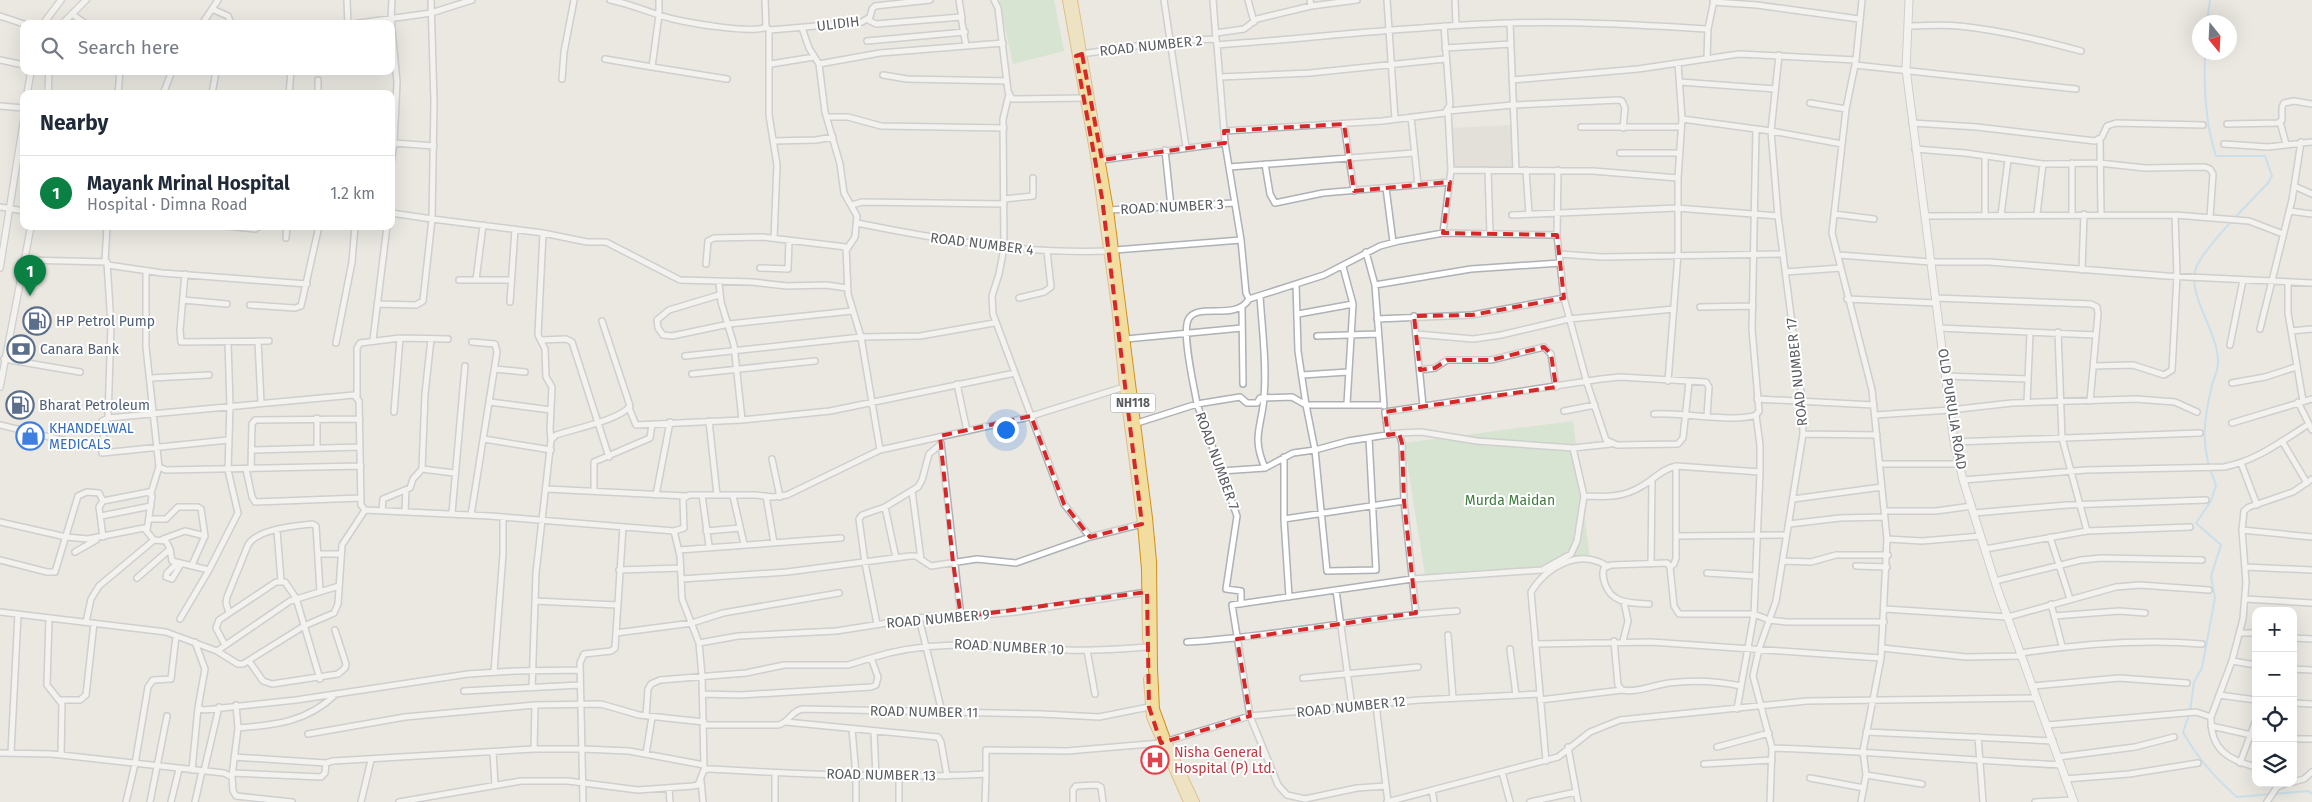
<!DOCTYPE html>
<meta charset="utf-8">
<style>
:root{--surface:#fff;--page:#f6f6f7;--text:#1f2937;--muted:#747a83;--line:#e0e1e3;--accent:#0b8043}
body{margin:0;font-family:"Fira Sans",sans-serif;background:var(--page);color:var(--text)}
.controls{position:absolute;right:15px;bottom:15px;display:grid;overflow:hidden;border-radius:10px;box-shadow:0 5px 20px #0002}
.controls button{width:45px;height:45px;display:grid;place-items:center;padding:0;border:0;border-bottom:1px solid var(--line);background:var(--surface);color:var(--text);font:25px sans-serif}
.compass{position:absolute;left:2192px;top:15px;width:45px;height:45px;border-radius:50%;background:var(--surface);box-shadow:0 5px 20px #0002;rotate:162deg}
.you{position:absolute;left:1005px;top:429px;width:18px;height:18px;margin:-12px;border:4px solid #fff;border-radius:50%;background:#1a73e8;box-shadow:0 0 0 8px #1a73e833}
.badge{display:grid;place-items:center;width:32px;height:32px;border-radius:50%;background:var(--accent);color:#fff;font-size:16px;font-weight:700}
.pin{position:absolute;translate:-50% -41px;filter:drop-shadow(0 1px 2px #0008)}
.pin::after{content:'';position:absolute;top:26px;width:18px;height:15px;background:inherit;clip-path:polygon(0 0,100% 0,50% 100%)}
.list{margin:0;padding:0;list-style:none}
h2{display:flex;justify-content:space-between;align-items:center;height:65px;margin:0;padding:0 20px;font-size:21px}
h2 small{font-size:16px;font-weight:400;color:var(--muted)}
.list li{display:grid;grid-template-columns:32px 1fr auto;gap:15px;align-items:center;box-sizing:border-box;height:75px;padding:0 20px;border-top:1px solid var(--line)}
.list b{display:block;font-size:19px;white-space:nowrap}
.list p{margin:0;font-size:16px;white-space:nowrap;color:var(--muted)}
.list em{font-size:16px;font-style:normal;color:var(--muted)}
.icon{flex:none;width:28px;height:28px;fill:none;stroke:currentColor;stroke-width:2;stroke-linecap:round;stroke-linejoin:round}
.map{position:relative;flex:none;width:2312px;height:802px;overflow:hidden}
.search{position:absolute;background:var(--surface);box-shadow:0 5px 20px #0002;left:20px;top:20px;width:375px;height:55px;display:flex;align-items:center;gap:12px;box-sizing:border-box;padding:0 18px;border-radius:10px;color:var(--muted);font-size:19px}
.panel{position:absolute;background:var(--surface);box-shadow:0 5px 20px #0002;left:20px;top:90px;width:375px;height:140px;border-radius:10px}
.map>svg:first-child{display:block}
</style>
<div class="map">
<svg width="2312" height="802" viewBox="0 0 2312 802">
<rect width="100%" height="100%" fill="#eae8e1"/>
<path fill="#dad7cf" d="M1511,125l2,42 -59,2 -3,-41z"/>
<path fill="#c1dfbf" d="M999,0h55l10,51 -51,13z
M1573,421l17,139 -164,21 -22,-138z"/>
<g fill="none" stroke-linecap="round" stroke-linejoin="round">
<path stroke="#a7d5f4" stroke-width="2" d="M2207,22l3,-22
M2205,52c-1,35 0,71 11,104h49l7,20 -4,7c-17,18 -64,64 -72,85 -10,27 23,64 22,95 0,7 -4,15 -6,22 -9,37 -12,64 4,100l-5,16 -15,22 25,22 -10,31 4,22 -13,70 -8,14 -4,30 -7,20c14,26 32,46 54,65l71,-6 4,3"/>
<g stroke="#aeb1b5" stroke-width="8">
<path id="minor" d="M347,0l1,24
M392,0l-1,18 6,64 -3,61 40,3
M431,0l3,102 -2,117 111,14 44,9h19l74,38 72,2 35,4 39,-1 21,3
M610,0c22,4 42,14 63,19 17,4 80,15 93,8
M765,0l1,27 4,3 92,-8 8,-5 2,-8 3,-3 55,-6
M959,0l3,18
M994,0l4,8 10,83 4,8 73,-1
M1164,0l22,147
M1248,0l6,22
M1310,0l1,6 46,-6
M1387,0l8,119
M1455,0l1,25
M1713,2l44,3 102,14
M212,9l16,7 3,7
M72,14l14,10
M0,16l24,8
M868,20l8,4 85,-7 5,29
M1510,23l6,147
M202,24l16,-24
M352,24l79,-11 41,-13
M1909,26c16,0 34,-2 50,0 42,4 82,14 122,25
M802,28l7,20 10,16 6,48 15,52 4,29 13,23 -2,21 -8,12
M769,30v85l8,50 -3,73
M1216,33l28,-4 13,-10 54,-13
M1216,39l1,6c97,-7 194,-19 291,-22 67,-2 133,2 200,6l6,-29
M867,41l98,-9
M1217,45l8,98 16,97 5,53 3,6 75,-24 56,-29 19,-5 44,-8 114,2
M1445,48l66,-4
M1081,54l90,-13 45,-2 -3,-39
M1707,57l1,-28
M605,59l47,8 7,-52v-15
M0,60l24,5
M771,64l43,-7
M819,64l61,-11 123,-10
M1855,65l221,24
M652,67l75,12
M883,75l24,4 100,2
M1220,77l90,-4 135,-14
M562,79l2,-27 10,-52
M1512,80l126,-11 101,-15 117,6
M1680,82l95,7
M118,94l2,-23
M163,94l9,-23
M212,94l4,-23
M289,94l2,-23
M318,94v-14
M1009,94l-6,25 1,129 -5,26 -7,22 1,18 71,190 26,33 52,-13
M1810,103l36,6
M0,106l24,2
M827,117h21l33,9 123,2
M1411,117l7,68
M1682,119l89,12 71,13
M2280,122l6,22
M1912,123l65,4 118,14 7,-4 5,-11 9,-3 87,2
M1344,124l10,67
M2227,124l51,-1 4,-3v-13l2,-4 10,-2 18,3
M1581,127h100
M1224,131l158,-10 63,-8 5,-8 -6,-79
M2100,140l1,73
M773,141l43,-1 17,-3
M2224,144l44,3 44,-5
M1915,149l50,4 78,11 56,-1 46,5 60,-1 5,2 3,5 -3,43
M1165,150l6,57
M1620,153h60
M1985,156v60
M1102,160l123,-17
M391,163l3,-20
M1265,164l5,30 5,9 48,-10 127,-11
M1229,167l185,-14
M1451,170l142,1 85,7
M1488,170l2,64
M1526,170l3,44
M1558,170l-1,65 7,63 23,85 19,57 11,5 61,-1 5,-6 6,-56
M2294,186l18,8
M1386,188l7,54
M1004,199l29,-3v-18
M852,205l10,-3 142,2
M0,207l24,4
M1109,210l125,-7
M2289,211l23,3
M1834,214l40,5
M2037,214l6,-50
M2072,214v-51
M1512,215l165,-7 101,8
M2001,215l7,-55
M1925,216l250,-1 74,6 34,13
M857,223c84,17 166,31 252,28
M227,226l28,3 5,-3
M543,233l-5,102 7,14 1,28 6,10 -2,42 1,11
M1443,233l8,-63 -3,-59 65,-6 106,-5 3,1 3,7 -2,20
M286,238l1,-12
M1115,250l126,-10
M1366,252l9,33 9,121
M1559,254l43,3 181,-3
M1839,255l92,7h58l178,14 145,7
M25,260l82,2 4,63 -3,93
M105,262l2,-36
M706,264l2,-23 6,-3 48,-1 84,10 2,47 13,43 19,113
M108,265l54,8 145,11
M1343,267l10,37 -6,100
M760,268l28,1 1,-28
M2082,270l2,-56
M146,271v76l13,120 7,3 195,-4
M1785,272l56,-4
M185,274l-5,56 1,12 88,-1
M459,280h52
M476,280l7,-55
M719,283l2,19 13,43 8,75
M2288,283v30l15,88
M1296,284l2,67 8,54h78
M1375,285l96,-16 89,-6
M719,295l-50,15 -12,10 1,8 5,7 9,1 57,-12 123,-13
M1260,296c2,33 7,68 4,101 -2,30 -13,39 1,71
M1019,298l25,-6 7,-5 -4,-36
M1936,298l155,6 6,3 1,7 -8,87
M1249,299c-13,23 -53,2 -61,21 -6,15 6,66 9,84l43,-7 7,6h10l3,-5 32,-1 14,8 9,45 33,-9 51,-8 3,10 2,58 12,112
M1847,299l89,4
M183,300l44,4
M510,302l5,-73
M377,304l39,1 7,-4 9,-82 -41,-6
M250,305l45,3 6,-2 18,-80
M1700,307l53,-1
M1242,308l1,76
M1298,314l55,-10
M1414,316l9,90
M1377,319l95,-4 92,-17
M1939,328l156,7
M2260,329l32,-129 9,-58
M2291,331l21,-2
M2058,332l4,106 25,93
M1416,334l57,5 28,-4 68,-16 105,-10
M1317,336l61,-2
M1126,339l116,-11
M373,340l14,-114
M541,340l25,-1 6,3 37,115
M258,341l3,62
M336,343l16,-81 3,-36
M2230,345l13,-65
M685,356l176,-19 59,-1 74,-13
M4,359l76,13
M2093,366l40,-1 31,10 8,-5 5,-94 -2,-61
M495,369l30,3
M1420,370l15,-2 12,-8h44l53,-13 7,7 5,33
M692,374l123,-13
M1302,375l46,-3
M1945,376l83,3
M151,378l58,-3
M1668,381l10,-127v-76l4,-59 -4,-56
M2232,383l33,-6 31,-10
M957,384l10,47
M357,397v-49l3,-5 40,-5 48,1
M1757,399l117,6
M490,402l61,8
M2027,402l3,-69
M2298,402l14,28
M629,408l7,17 106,-5 88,-9 185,-38
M1564,411l31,-6
M394,412l6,-74
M1654,414c26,-2 81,9 102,1l3,-4 -7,-82 4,-200
M1875,415l75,-5 62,-7 124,-4 39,3 22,10
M709,421l8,74
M2232,423l80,-24
M1134,424l63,-20 40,112 -11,73 15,2v13
M0,425l83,20 16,1 5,-5 -2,-20 6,-3 246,-23 5,6 2,104 4,5 125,6 184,15 10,-3 -1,-29 6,-4h67l17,2 14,-2 93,-45 145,-32 99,-31
M1399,433l22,-1 56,9 96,7 38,-4
M1803,434l74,1
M1388,435l-3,-23 216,-33 19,-2 86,5 3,5 -2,29
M484,439l67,11
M2282,441l25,42
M1954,442l246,-9
M941,443l20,174
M102,446v7l126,-13
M317,448v-30
M251,450l109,-3
M772,459l8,38
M2241,463l16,42
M1880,464h79
M246,469l6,28 3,5 106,-4
M251,469l1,-45 3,-4 105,-1
M422,469l32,4
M1221,471l44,-3 28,-15 22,-3 12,121 49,-1 -7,-132
M1963,480l123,-10 138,-3c32,-6 58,-26 85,-43
M547,489l139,7
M594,491v-29l56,-24 2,-14
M912,491l9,68
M151,493l8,-26
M656,495l14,-73
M702,495l7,51
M733,496l11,48
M766,496l8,47
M1584,496c21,1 39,2 58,-10 12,-7 20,-17 34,-20l84,6
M1793,499l89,-12
M885,507l11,51
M382,511l1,-12 27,-11 3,-9 9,-10 3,-75 6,-55
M1885,511h51l36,-5
M405,512l1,-22
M452,513l13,-147
M1974,513l93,-8 139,-5
M471,515l26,-163 -2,-8 -23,-2
M101,516l50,-10
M149,519h17l12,-12h20l3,2 4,27 -13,29
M1284,519v-62
M0,522l66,15 22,2 56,-11 10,12 12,1 4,8 2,12 37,9 29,-57 -10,-43 2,-64 -2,-64
M1789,524l51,-6 45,-1
M277,530l4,51
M2242,530l70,7
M674,531l6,25 2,43 17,44 3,33 2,90
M706,531l34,-3
M1677,536l110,-1
M103,537l-4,-30 4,-6 46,-9 3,4 -5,34
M2050,537l20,62
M163,539l22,-8 20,5
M1887,539l35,2 59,-5
M1985,549l102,-18 103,-4
M679,550l162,-12
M75,552l21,-12
M319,554h22
M0,560l47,12h8l23,-76 9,-4 12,1 4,8
M1783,561l28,1 25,-7h52
M177,563l-10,10 -1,4 6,2 9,-15
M1651,564l1,-84
M1856,566l31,1
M1670,567l4,-3 2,-6v-92
M2245,567l67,3
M619,570l62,-2
M1707,573l49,3
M137,578l33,-29
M681,579l106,-7 123,-16h6l15,10 46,-7 39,4 74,-26
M1995,581l86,-21 21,-2 100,2
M1336,590l16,117
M1289,597l-5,-78 120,-18
M2245,599l67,4
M535,601l82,4
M1649,604c-18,-1 -37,0 -44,-20 -2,-6 -3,-10 -1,-16l7,-3 56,-2 3,4 4,39 5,8h75l15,6 18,2h97
M2051,604l11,42
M1885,609l123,8 108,-30 24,-2 69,5
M0,612l166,20 51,19 21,13h5l61,-38 30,-13 4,-9 4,-59 23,-35
M229,613l-3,-10 1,-6 21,-52c9,-16 46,-19 64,-21l4,2 4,65
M2054,616l65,-5 26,2
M49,618l-2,67 15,19 -1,51
M919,618l23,94
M180,619l29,-49
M86,622l5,-23 8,-13 55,-46
M877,624l-12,-61 -6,-44 3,-4 23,-8 33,-20 4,-7 7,-26 12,-10
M616,633l76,-10 31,-10 116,-20
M2240,633h16
M1448,635l5,63
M2293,638l19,1
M1614,641l4,44 4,5c15,3 32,-5 47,-7 24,-3 48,-2 72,3
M1623,641l5,-20 -4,-19
M195,642l10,27 -7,39
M1187,642c91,-5 179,-26 270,-31
M699,643l39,-7 98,-5 96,-15 29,1 55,-5 131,-20
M1535,644l116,-2 230,16
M225,645l-9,-17 3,-8 57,-38h9l11,16 24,81
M1882,648l84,9 56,-1
M1510,649l6,46
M1087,650l8,44
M217,651l73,-50 49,-15
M2021,653c59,-9 121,-14 181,-9
M871,658c65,-21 130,-11 196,-8 27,1 54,-1 80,-3
M249,661l14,20 9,3 66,-10 7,-6 1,-4 -11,-34
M2232,661l24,4
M2293,669l19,1
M494,672l9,-118v-37
M1303,678l115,-11
M2033,686l86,-8 68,5
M532,688l4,-115 15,-133 5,-5c17,-6 64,-15 74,-29l-28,-85
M464,691l116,-6
M2219,695l37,5
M60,700h20l6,-5 8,-72
M1540,700l82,-10
M2293,703l19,1
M1376,705l12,97
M1737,709l17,-95 6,-142v-27l-4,-30
M646,716l2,-27 3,-5 9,-4 86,-7 38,-8h64l23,-7 7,19 -2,8 -5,2 -131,8 -38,-1
M2211,717l21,-56 11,-42 3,-37 -4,-52 2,-19 5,-4 44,-15 19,-13
M786,722l152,15 3,5 6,34
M704,725h74c11,-2 12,-13 24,-16l240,5 57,3 50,-10
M2047,725l149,-13 15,5c-1,32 17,43 45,50
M2211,726l45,10
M238,728c38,-3 69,-6 98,-34
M852,729l4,46v27
M874,732l2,44
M1866,732l187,9
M308,734l97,-17 130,-12 66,-1 38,11 65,7
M1978,737l5,65
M2293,739h19
M1568,747l10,55
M1717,747l52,-14
M1772,748c96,3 192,12 289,17
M534,749l1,-44
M493,752l2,33
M0,753l52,1 172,19 8,4 1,14 3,5 56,6
M11,753l7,-139
M646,754l6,-37
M234,757l92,6
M2058,757l77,-10 39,-10
M1546,761l-15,-169c15,-25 48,-44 76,-26
M2240,763l16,-43
M1704,764l68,-4
M192,770l6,-62 6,2 92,-10 172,-26 47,-3 65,-1
M204,771l15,-64
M1502,772l8,30
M232,773l89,4 4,-4 1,-10 7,-2 201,-12h48l47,2 75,14
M775,773v29
M1866,775l56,9
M232,776l6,-48 -2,-23
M899,776v26
M1810,778l54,10
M2065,779l64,-5 69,-11
M701,781l2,21
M2293,782l11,-3 8,-7
M1386,786l-29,2 -52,11 -18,-4 -9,-10 -28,-69 -18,-111 180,-26 130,-9 29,-16 6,-13 7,-45 -11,-48
M669,788l1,14
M1432,790l2,12
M126,802l9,-38 13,-77 5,-7 18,-1 5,-43
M150,802l17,-86
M171,802l8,-33
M195,802l7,-31
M361,802l10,-42
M399,802l122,-21h47l70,9 55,-4 5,-1 6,-15 4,-1c93,5 185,10 278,5v-24l81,1 94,-8 89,-27 169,-16 120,-6
M583,802l-3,-139 4,-9 27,-3 4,-3 8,-121
M985,802l1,-28
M1073,802v-12l3,-4 21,-1 4,2 2,15
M1387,802l171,-45 32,-25 30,-12 187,-19 230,-3
M1530,802l46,-10
M1770,802l2,-54 -19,-72 6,-27 17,-48 27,-167 -1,-34 -24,-184 -7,-85 8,-76
M1861,802l5,-27 -3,-24 18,-93 6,-119 -15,-149 -40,-157 14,-124 10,-49 6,-60
M2035,802l38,-2
M2267,802l10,-15 10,-4"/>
</g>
<g stroke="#aeb1b5" stroke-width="8">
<path id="tertiary" d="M43,24l18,-24
M62,24l24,-24
M27,94l4,-23
M48,94l1,-23
M0,268l24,-150
M0,387l31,-161"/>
</g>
<g stroke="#adb0b5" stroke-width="9">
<path id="secondary" d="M1909,0l-3,69 48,373 9,38 34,108 77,214"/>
</g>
<g stroke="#d1911a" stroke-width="10">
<path id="trunk" d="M1067,0l28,156 21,150 8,81 18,137 4,45 1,71
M1073,0l36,210 39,308 4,43 1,108 2,40 12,33 28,60
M1148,679l3,38 37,85"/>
</g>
<use href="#minor" stroke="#fff" stroke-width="5"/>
<use href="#tertiary" stroke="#fff" stroke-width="5.5"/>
<use href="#secondary" stroke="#fff" stroke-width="7"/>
<use href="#trunk" stroke="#f2dd9e" stroke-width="8"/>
</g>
<path d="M0 0H2312V802H0ZM1082,54l20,106 123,-17 -1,-12 120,-7 10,67 96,-9 -7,51 114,2 7,63 -92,17 -58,1 6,54 15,-2 12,-8h44l53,-13 7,7 5,33 -171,25 3,23 11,-2 3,10 2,58 12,112 -179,26 13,77 -89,27 -12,-36 -2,-115 -186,25 -8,-55 -13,-126 91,-20 33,88 26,33 52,-13 -40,-326 -26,-142z" fill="#eae8e1" fill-opacity=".55" fill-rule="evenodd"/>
<path fill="none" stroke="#d62828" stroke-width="4" stroke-dasharray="10 6" stroke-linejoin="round" d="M1082,54l20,106 123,-17 -1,-12 120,-7 10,67 96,-9 -7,51 114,2 7,63 -92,17 -58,1 6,54 15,-2 12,-8h44l53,-13 7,7 5,33 -171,25 3,23 11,-2 3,10 2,58 12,112 -179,26 13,77 -89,27 -12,-36 -2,-115 -186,25 -8,-55 -13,-126 91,-20 33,88 26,33 52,-13 -40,-326 -26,-142z"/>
<defs>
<g id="fuel-ring" transform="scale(1.4375)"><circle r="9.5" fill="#fff" stroke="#5c6f8a" stroke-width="1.5"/><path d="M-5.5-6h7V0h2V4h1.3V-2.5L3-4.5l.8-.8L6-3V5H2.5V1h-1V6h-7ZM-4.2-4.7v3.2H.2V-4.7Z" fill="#5c6f8a"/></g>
<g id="bank-ring" transform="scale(1.4375)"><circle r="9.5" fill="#fff" stroke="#5c6f8a" stroke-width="1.5"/><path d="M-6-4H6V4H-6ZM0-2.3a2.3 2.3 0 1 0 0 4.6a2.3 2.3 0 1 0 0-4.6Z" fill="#5c6f8a"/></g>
<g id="shop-ring" transform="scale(1.4375)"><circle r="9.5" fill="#fff" stroke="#3f7fe0" stroke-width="1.5"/><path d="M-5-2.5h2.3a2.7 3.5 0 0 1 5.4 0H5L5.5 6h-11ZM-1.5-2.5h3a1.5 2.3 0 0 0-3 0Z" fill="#3f7fe0"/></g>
<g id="hospital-ring" transform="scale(1.4375)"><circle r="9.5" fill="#fff" stroke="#e0444e" stroke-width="1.5"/><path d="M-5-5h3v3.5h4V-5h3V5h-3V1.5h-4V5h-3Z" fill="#e0444e"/></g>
</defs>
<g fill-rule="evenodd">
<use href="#fuel-ring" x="37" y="321"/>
<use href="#bank-ring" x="21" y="349"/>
<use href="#fuel-ring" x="20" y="405"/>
<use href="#shop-ring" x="30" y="436"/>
<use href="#hospital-ring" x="1155" y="760"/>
</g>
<g text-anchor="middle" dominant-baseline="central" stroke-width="4" stroke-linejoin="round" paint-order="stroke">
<rect fill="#fff" stroke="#8b8d90" stroke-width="1" x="1110.5" y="393.5" width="45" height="19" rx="4"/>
<g font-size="12" font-weight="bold" fill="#595c60">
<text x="1133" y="403">NH118</text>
</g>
<g font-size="14" fill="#595c60" stroke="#fff">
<text transform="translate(838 24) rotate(-7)">ULIDIH</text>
<text transform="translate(1151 46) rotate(-6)">ROAD NUMBER 2</text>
<text transform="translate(1172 207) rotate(-3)">ROAD NUMBER 3</text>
<text transform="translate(982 244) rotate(7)">ROAD NUMBER 4</text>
<text transform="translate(1797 372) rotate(-96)">ROAD NUMBER 17</text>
<text transform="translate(1952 409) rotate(81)">OLD PURULIA ROAD</text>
<text transform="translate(1217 461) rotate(70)">ROAD NUMBER 7</text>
<text transform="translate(938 619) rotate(-5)">ROAD NUMBER 9</text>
<text transform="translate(1009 647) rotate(3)">ROAD NUMBER 10</text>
<text transform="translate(1351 707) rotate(-6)">ROAD NUMBER 12</text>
<text transform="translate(924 712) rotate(1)">ROAD NUMBER 11</text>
<text transform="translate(881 775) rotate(1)">ROAD NUMBER 13</text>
</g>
<g font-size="14" fill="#4e5e75" stroke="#fff" text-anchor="start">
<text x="56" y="321">HP Petrol Pump</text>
<text x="40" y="349">Canara Bank</text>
<text x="39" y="405">Bharat Petroleum</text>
</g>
<g font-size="14" fill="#366cbe" stroke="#fff" text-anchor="start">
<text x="49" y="428">KHANDELWAL<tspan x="49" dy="16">MEDICALS</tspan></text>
</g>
<g font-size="14" fill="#3d7b3d" stroke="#fff">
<text x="1510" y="500">Murda Maidan</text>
</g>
<g font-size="14" fill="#be3a42" stroke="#fff" text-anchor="start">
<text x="1174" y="752">Nisha General<tspan x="1174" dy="16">Hospital (P) Ltd.</tspan></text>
</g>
</g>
</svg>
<div class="controls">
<button>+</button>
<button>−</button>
<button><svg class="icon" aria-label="locate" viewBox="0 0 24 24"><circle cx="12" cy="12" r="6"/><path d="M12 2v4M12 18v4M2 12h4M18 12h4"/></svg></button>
<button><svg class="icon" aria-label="layers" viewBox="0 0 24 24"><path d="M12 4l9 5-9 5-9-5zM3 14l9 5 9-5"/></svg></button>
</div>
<svg class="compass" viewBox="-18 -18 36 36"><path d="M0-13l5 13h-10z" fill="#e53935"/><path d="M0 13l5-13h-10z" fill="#747a83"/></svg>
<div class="you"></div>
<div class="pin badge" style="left:30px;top:296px">1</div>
<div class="search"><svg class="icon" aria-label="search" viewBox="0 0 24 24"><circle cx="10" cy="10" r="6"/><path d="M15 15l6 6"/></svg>Search here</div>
<section class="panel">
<h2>Nearby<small></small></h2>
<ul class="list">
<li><span class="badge">1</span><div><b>Mayank Mrinal Hospital</b><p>Hospital · Dimna Road</p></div><em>1.2 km</em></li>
</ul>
</section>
</div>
